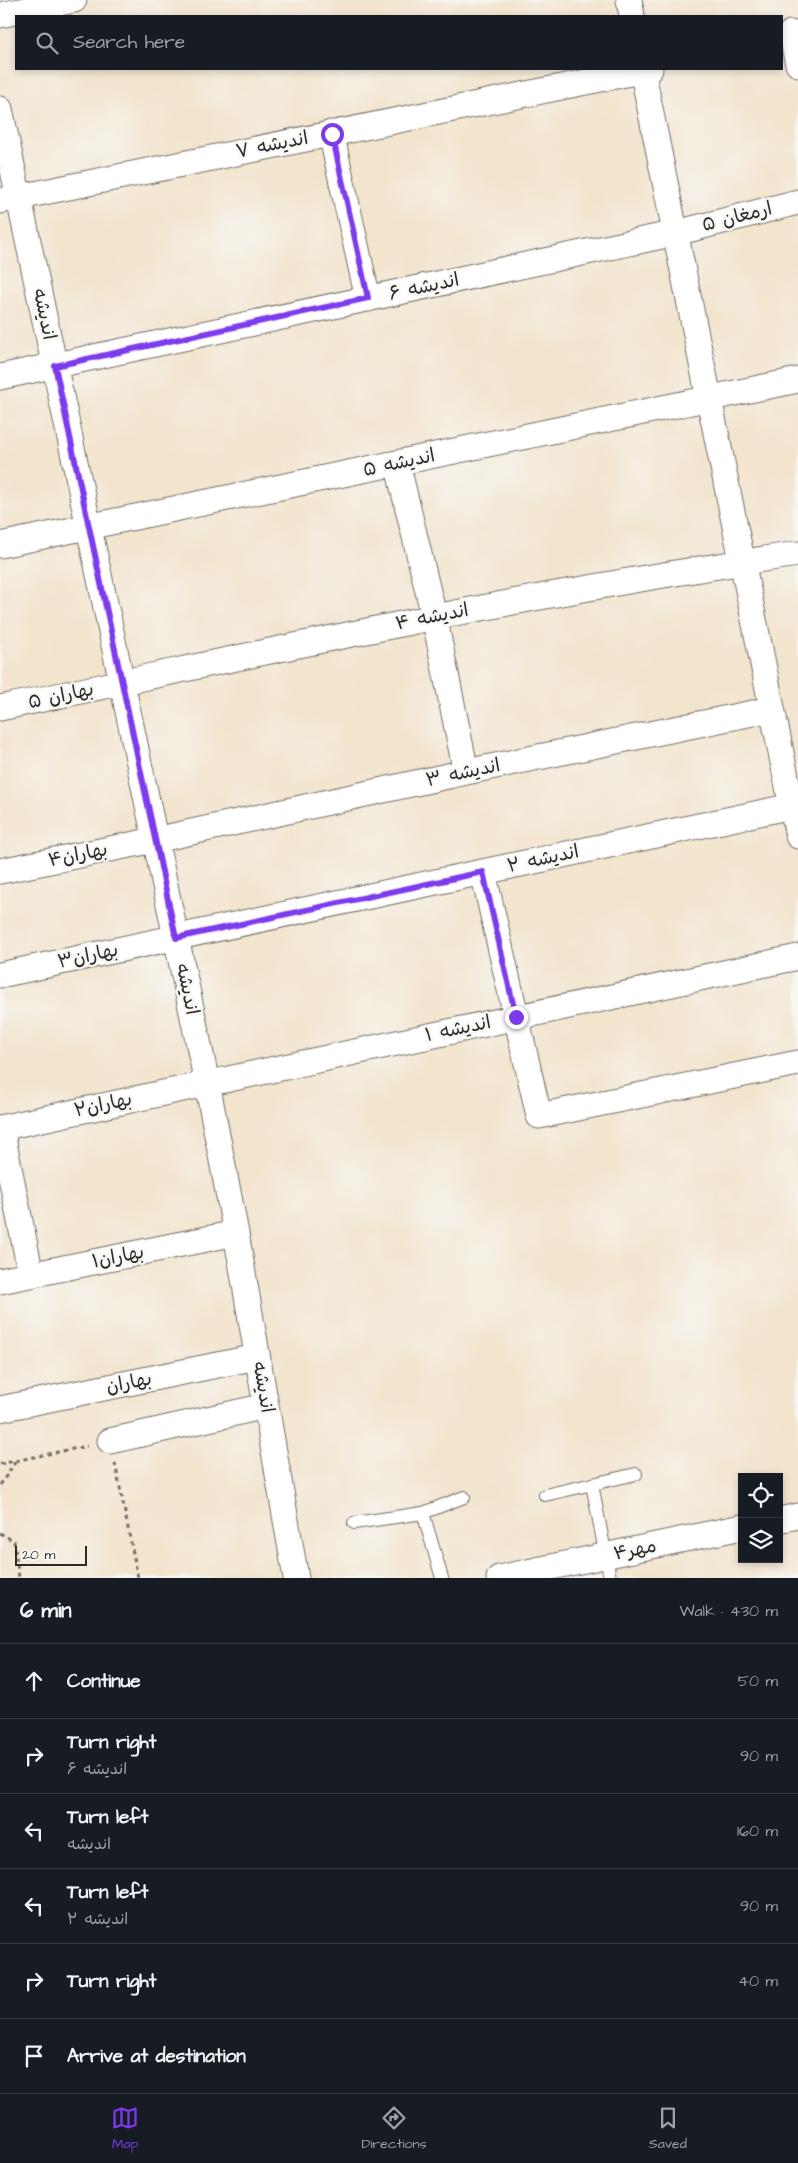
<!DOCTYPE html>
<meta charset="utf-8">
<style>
:root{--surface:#171b24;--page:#20242c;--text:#f1f3f6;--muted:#9ea1a6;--line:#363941;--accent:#7c3aed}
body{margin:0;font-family:"Architects Daughter","Playpen Sans Arabic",sans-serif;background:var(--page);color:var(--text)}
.controls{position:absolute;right:15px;bottom:15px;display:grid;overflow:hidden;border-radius:0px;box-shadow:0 2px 8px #0003}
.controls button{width:45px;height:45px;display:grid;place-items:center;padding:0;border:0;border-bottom:1px solid var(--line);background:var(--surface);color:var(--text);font:25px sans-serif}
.scale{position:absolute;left:15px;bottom:12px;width:72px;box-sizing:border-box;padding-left:5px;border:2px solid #2b2b2b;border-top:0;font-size:14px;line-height:18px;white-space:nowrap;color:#2b2b2b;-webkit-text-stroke:4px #f6f6f2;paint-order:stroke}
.stop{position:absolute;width:15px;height:15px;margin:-11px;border:4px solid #7c3aed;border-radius:50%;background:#fff}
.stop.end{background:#7c3aed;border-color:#fff;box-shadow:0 1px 5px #0008}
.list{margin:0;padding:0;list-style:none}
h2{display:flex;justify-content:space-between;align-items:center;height:65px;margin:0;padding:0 20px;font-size:21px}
h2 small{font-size:16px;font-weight:400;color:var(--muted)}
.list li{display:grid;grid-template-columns:32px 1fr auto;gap:15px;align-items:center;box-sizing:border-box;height:75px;padding:0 20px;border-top:1px solid var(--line)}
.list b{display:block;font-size:19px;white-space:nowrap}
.list p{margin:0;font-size:16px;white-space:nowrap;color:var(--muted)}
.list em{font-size:16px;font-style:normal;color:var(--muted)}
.icon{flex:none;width:28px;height:28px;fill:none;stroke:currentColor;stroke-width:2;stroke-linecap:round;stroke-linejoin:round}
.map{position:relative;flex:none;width:798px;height:1578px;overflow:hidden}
.search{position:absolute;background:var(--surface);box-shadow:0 2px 8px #0003;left:15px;right:15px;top:15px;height:55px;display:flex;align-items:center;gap:12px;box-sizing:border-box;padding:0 18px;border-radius:0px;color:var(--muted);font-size:19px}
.sheet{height:515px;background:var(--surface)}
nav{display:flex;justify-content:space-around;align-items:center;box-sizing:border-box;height:70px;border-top:1px solid var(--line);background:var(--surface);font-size:14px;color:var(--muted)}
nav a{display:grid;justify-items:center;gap:2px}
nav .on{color:var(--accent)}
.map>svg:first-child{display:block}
</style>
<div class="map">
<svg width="798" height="1578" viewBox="0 0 798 1578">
<rect width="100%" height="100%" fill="#f6f6f2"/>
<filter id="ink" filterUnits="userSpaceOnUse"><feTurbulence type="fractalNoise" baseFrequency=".02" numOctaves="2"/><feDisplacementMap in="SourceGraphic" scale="10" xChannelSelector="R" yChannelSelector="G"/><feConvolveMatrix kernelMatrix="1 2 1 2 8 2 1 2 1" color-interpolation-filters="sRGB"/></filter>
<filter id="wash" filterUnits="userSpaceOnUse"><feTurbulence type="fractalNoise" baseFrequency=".0096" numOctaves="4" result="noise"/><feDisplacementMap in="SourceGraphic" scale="20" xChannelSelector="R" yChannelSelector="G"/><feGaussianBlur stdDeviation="1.12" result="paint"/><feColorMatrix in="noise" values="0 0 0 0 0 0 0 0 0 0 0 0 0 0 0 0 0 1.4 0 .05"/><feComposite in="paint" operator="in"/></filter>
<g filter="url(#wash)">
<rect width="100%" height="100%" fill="#f3e4cd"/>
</g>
<g filter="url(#ink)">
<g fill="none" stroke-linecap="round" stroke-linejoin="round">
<g stroke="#716c64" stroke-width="14">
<path id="service" d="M592,1484l18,94
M545,1495l91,-21
M423,1513l19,65
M354,1523l69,-10 41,-16"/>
</g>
<g stroke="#716c64" stroke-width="27">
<path id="minor" d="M629,0l3,16
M0,15l74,-15
M791,33l7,31
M642,69l156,767
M0,109l207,974 29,150 60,345
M331,133l37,166
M0,201l650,-132
M0,377l676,-144 122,-31
M397,463l37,153 32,156
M0,545l798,-165
M0,708c265,-55 530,-116 798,-154
M0,871l155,-31 311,-68 306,-63
M483,872l56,244 259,-53
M0,975l792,-169
M0,1128l798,-171
M1,1128l30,147
M0,1281l236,-48
M0,1409l257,-52
M110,1441l156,-35
M779,1520l19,-4
M499,1578l243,-51"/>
</g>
<path stroke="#716c64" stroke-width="3" stroke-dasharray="4 4" stroke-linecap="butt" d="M115,1463l23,115
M0,1464l87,-18
M0,1485l16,-24
M0,1533l14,8 5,37"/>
<use href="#service" stroke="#fff" stroke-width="12"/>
<use href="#minor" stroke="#fff" stroke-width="25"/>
</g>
</g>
<g fill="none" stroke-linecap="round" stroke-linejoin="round" filter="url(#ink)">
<path stroke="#7c3aed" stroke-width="6" d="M332,134l36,164 -313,68 121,572 307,-66 33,145"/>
</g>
<g text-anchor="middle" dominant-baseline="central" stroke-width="4.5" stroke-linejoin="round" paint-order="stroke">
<g font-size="19" fill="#2b2b2b" stroke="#f6f6f2">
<text transform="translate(272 145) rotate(-11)">اندیشه ۷</text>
<text transform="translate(737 217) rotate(-14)">ارمغان ۵</text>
<text transform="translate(424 287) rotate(-12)">اندیشه ۶</text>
<text transform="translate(44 314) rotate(78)">اندیشه</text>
<text transform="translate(399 463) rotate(-12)">اندیشه ۵</text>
<text transform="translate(432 617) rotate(-11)">اندیشه ۴</text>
<text transform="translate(61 696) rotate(-12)">بهاران ۵</text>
<text transform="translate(463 773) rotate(-12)">اندیشه ۳</text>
<text transform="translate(78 855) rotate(-11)">بهاران۴</text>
<text transform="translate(543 859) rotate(-12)">اندیشه ۲</text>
<text transform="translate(88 956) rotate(-12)">بهاران۳</text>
<text transform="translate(187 989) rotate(78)">اندیشه</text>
<text transform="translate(458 1029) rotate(-12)">اندیشه ۱</text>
<text transform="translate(103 1105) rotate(-12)">بهاران۲</text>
<text transform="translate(118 1257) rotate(-11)">بهاران۱</text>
<text transform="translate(129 1383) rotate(-11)">بهاران</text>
<text transform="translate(263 1387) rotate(80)">اندیشه</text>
<text transform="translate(635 1550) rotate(-12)">مهر۴</text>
</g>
</g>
</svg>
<div class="controls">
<button><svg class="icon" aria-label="locate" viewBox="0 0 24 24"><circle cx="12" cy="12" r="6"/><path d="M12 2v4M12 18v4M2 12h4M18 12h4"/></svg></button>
<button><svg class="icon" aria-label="layers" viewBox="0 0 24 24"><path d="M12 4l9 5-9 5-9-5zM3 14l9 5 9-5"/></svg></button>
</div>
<div class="scale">20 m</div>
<div class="stop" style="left:332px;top:134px"></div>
<div class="stop end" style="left:516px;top:1017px"></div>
<div class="search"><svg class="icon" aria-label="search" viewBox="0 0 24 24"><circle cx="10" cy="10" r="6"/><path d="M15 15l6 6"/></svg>Search here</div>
</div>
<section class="sheet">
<h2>6 min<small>Walk · 430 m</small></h2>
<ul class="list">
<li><svg class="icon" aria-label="ahead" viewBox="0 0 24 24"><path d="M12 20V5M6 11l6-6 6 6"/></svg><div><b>Continue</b></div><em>50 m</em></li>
<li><svg class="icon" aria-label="right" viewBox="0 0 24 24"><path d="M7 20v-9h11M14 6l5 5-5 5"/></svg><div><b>Turn right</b><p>اندیشه ۶</p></div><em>90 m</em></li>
<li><svg class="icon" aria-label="left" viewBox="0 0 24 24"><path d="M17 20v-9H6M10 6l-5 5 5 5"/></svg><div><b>Turn left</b><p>اندیشه</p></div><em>160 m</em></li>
<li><svg class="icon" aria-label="left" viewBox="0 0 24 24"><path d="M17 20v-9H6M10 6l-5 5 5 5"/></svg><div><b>Turn left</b><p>اندیشه ۲</p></div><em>90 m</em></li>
<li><svg class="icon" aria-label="right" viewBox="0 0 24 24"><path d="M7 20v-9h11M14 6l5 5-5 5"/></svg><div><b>Turn right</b></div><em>40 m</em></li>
<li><svg class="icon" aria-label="arrive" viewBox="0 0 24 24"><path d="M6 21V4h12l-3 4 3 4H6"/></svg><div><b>Arrive at destination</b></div></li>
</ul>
</section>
<nav>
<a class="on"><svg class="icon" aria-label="map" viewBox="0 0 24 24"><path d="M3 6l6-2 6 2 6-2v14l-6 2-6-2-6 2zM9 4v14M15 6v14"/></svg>Map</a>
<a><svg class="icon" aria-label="directions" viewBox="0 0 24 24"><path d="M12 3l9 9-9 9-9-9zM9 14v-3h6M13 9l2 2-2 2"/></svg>Directions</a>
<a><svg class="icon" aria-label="saved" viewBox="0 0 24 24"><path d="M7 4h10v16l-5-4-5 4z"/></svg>Saved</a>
</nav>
